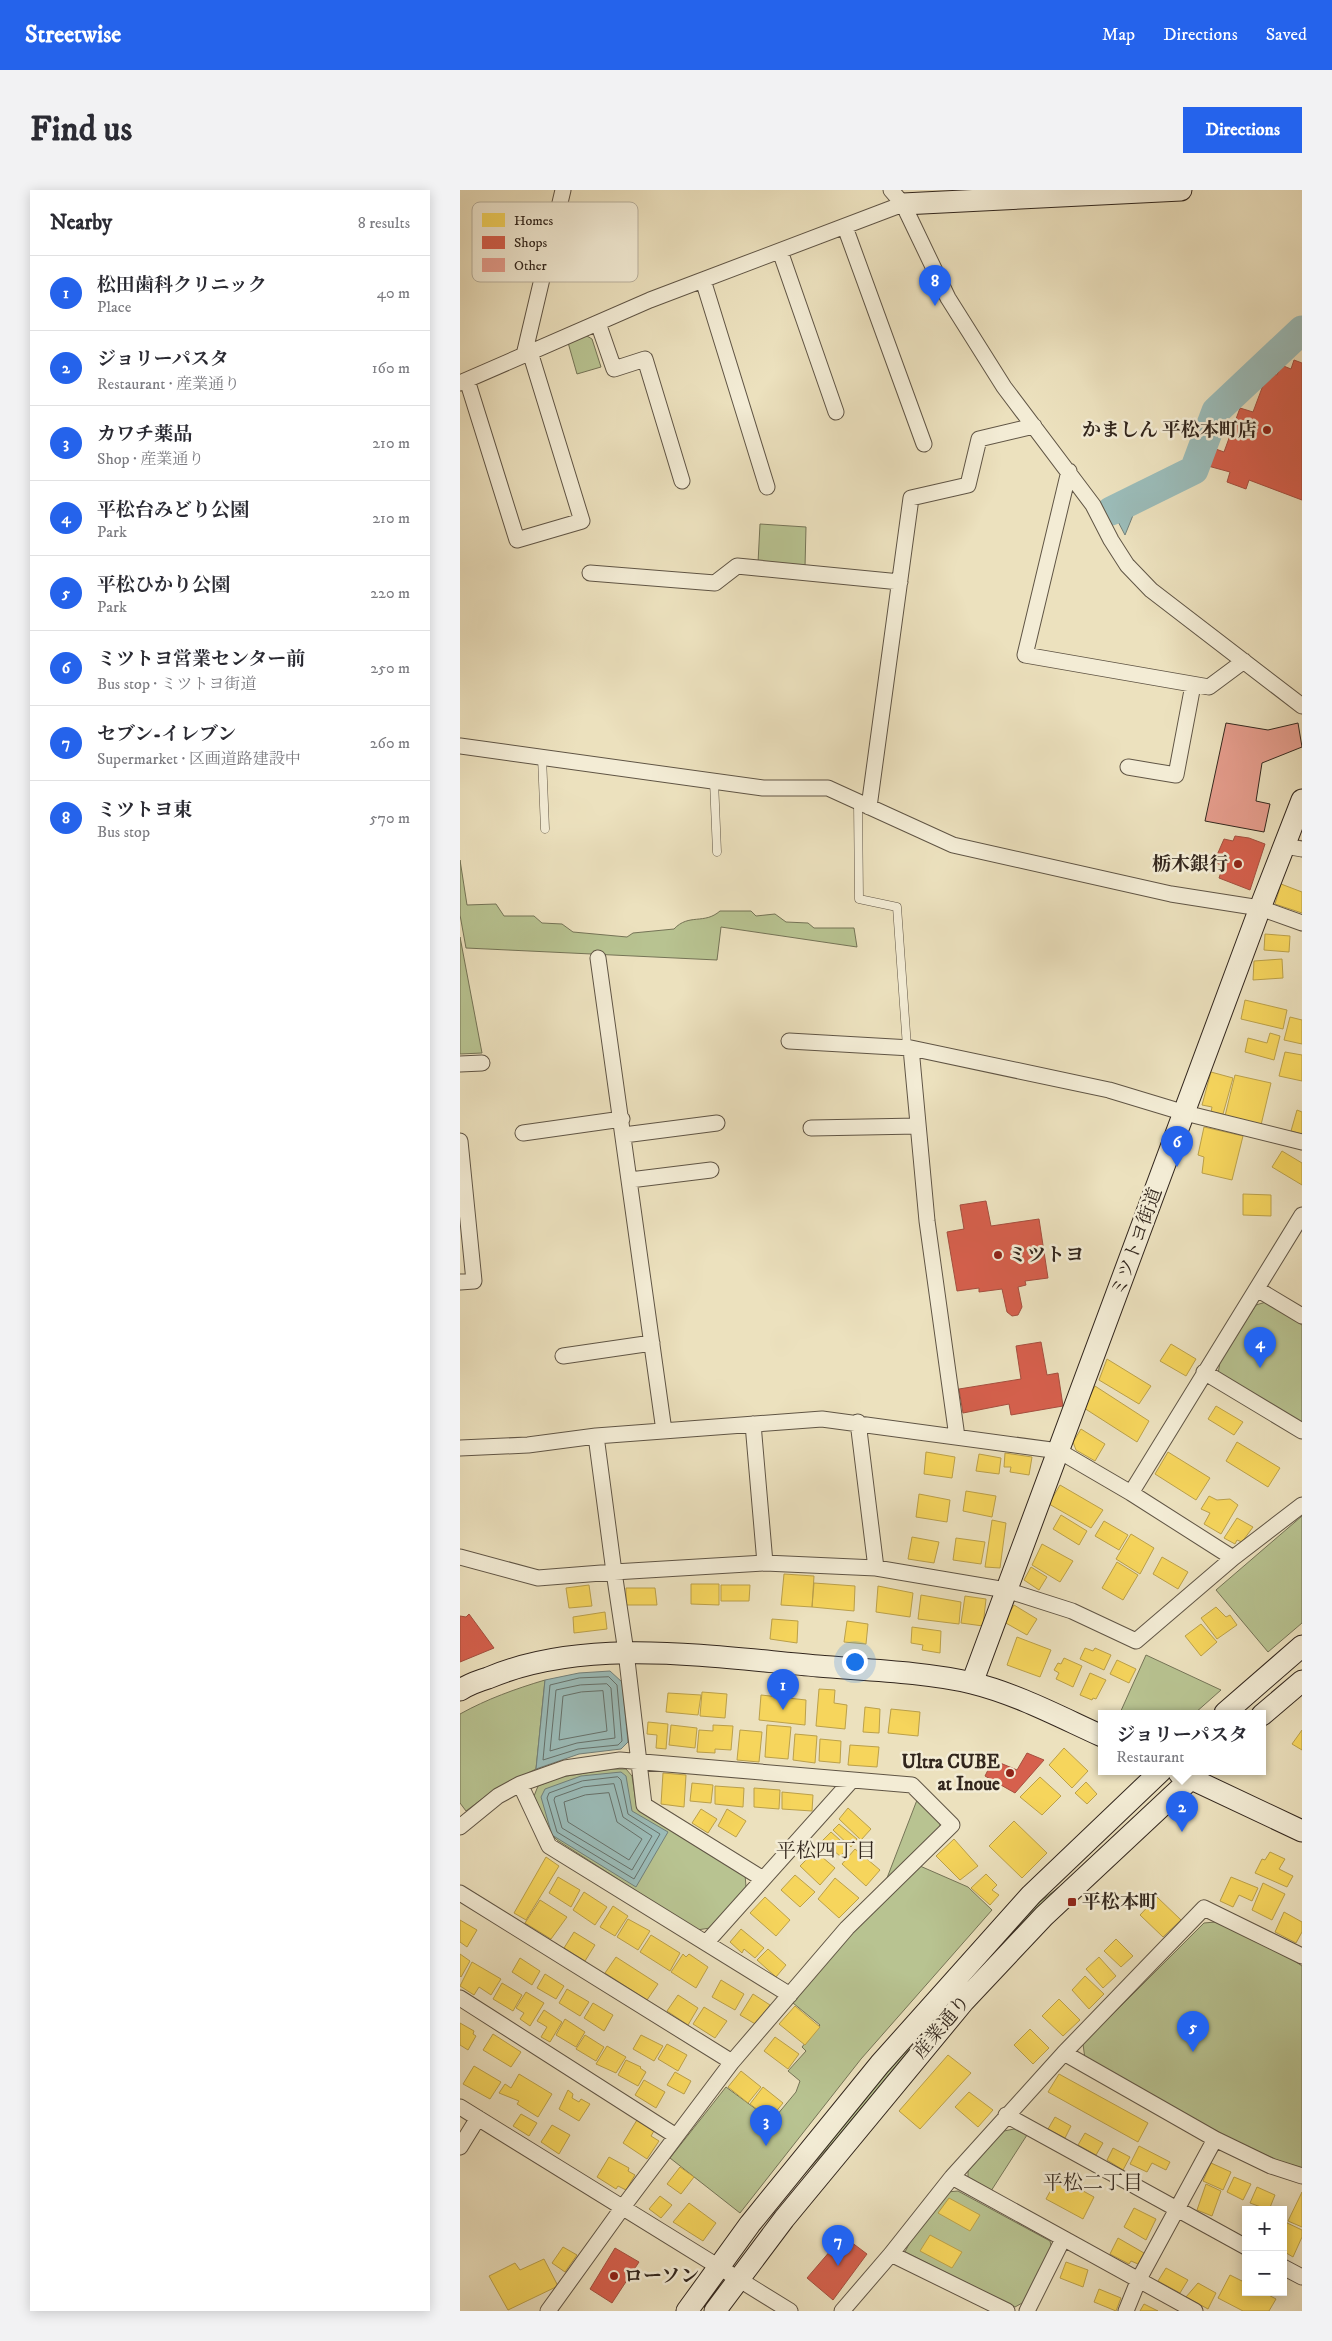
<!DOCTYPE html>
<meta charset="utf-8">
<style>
:root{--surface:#fff;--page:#f2f2f3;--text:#2b2b33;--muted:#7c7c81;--line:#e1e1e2;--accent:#2563eb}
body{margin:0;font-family:"IM FELL DW Pica","Noto Serif JP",serif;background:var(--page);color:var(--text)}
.controls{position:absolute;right:15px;bottom:15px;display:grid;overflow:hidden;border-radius:0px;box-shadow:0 2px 12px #0003}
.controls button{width:45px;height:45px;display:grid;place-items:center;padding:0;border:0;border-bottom:1px solid var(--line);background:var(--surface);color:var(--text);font:25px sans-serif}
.you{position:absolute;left:394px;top:1471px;width:18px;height:18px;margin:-12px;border:4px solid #fff;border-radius:50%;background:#1a73e8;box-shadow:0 0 0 8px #1a73e833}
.badge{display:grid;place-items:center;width:32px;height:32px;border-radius:50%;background:var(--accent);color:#fff;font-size:16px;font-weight:700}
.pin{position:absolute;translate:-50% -41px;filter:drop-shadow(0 1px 2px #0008)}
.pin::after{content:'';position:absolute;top:26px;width:18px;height:15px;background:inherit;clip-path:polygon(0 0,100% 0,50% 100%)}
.popup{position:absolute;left:638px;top:1520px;width:168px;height:65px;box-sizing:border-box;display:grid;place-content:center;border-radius:0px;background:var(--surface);filter:drop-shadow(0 1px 4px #0005);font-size:16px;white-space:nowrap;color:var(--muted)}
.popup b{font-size:19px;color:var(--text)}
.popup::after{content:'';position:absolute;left:50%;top:100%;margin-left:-10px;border:10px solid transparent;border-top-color:var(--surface)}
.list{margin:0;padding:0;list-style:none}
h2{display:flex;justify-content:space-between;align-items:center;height:65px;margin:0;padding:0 20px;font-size:21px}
h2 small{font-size:16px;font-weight:400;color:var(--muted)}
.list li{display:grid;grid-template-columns:32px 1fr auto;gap:15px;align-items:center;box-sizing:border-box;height:75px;padding:0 20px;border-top:1px solid var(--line)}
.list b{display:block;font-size:19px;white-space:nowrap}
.list p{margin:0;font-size:16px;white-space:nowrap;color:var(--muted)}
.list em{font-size:16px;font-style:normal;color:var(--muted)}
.map{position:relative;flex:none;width:842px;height:2121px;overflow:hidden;border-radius:0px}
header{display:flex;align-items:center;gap:30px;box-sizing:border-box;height:70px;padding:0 25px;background:var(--accent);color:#fff}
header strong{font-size:24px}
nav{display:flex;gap:28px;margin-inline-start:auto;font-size:18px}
.intro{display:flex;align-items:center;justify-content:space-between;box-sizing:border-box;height:120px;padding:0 30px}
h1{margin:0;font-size:35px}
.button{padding:12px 22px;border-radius:0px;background:var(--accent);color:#fff;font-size:18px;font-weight:700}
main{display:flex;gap:30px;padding:0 30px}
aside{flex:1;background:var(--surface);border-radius:0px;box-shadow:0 2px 12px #0003}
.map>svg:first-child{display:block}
</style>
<header>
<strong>Streetwise</strong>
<nav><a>Map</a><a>Directions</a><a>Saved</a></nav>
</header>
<div class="intro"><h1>Find us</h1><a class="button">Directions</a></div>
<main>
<aside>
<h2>Nearby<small>8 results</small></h2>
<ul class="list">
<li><span class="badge">1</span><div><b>松田歯科クリニック</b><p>Place</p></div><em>40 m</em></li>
<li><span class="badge">2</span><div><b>ジョリーパスタ</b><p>Restaurant · 産業通り</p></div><em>160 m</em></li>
<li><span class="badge">3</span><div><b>カワチ薬品</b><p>Shop · 産業通り</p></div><em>210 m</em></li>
<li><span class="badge">4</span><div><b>平松台みどり公園</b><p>Park</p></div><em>210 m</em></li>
<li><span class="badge">5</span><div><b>平松ひかり公園</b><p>Park</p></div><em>220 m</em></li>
<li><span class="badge">6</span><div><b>ミツトヨ営業センター前</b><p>Bus stop · ミツトヨ街道</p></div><em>250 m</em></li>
<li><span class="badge">7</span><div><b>セブン-イレブン</b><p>Supermarket · 区画道路建設中</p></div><em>260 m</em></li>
<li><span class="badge">8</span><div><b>ミツトヨ東</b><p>Bus stop</p></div><em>570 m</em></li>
</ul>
</aside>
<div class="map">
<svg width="842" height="2121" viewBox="0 0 842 2121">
<rect width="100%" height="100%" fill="#ece1be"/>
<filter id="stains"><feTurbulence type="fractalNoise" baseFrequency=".004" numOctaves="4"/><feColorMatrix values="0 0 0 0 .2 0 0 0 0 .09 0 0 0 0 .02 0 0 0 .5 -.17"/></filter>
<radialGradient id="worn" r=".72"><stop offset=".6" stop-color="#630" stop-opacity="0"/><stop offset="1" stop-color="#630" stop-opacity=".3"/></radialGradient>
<path fill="#b8c391" stroke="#757457" d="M122,143l10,6 9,28 -24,7 -10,-35z
M300,334l46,3 -1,40 -47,-4z
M0,670l7,45 29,-1 8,12h30l8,7 20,1 11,8 54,5 6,-4 41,-4c15,-16 30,-4 46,-18h31l5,5 19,-2 11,8 22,1 6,5h40l3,19 -136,-20 -4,33 -251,-12 -6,-33z
M0,747l22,116 -22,1z
M806,1112l36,23v99l-84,-50 2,-12 36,-57z
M842,1326v107l-34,29 -52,-62z
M686,1465l75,35 -26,23h-75z
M85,1490l-9,89 -42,21 -28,21 -6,-8v-89c27,-15 55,-25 85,-34z
M150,1579h16l6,7 5,33 108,65 1,13 -36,41 -13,2 -140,-90 -5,-5 -18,-39 4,-10 23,-9z
M457,1610l23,22v5l-53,51z
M460,1676l48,21 24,23 -131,149 -121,154 -70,-55 56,-71 46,34 24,-29 4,-11 -12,-10 18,-20 -4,-4 18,-22 -27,-22 56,-68z
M622,1679l-82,78 -86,97 -79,96 -61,68 56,-71 197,-225z
M755,1732l71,33 16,11v202l-23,-7 -44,-20 -150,-82 -2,-15 121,-121z
M554,1939l13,6 -36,56 -23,-13v-8l36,-39z
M498,2001l92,50 2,8 -28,53 -9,5 -110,-55 13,-26 29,-34z"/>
<path fill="#9bbcb9" stroke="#71807b" d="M680,308l-15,37 -12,-23z
M150,1481l12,11 6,60 -7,7 -42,5 -43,15 9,-89 34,-7z
M161,1582l5,4 6,35 36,21 -32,55 -84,-52 -11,-38 4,-8 36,-13z"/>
<path fill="#f6d55c" stroke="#bba049" d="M821,694l21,8v21l-27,-9z
M805,744l25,2 -1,16 -25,-2z
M822,769l1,19 -30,2 1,-19z
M785,810l42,10 -4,19 -42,-10z
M830,827l12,3v24l-18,-4z
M810,843l10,3 -6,24 -29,-8 3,-14 19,5z
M825,862l17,3v26l-23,-5z
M751,882l22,6 -10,36 -12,-2 1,-5 -10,-2z
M775,885l36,8 -10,42 -36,-9z
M837,920l5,2v22l-11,-3z
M744,937l39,9 -11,44 -30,-7 2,-16 -6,-2z
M822,961l20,12v22l-30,-18z
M783,1004l28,1v21l-28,-1z
M711,1154l25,15 -10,17 -26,-15z
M647,1169l44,27 -12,18 -40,-24z
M635,1196l54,35 -12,21 -53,-34z
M756,1216l27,16 -9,13 -26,-16z
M621,1239l24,15 -10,17 -19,-11 -3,-8z
M777,1252l43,26 -12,19 -42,-26z
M466,1262l29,5 -3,21 -28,-4z
M708,1262l42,26 -14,22 -41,-26z
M545,1263l27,4 -3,18 -19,-3 1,-5h-7z
M519,1264l22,4 -2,16 -23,-3z
M600,1295l43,25 -12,18 -42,-24z
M506,1301l30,5 -4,21 -29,-6z
M459,1304l31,6 -3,22 -31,-5z
M749,1306l8,4 13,-1 8,6 -17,29 -17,-10 6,-11 -9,-4z
M601,1325l26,16 -8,14 -26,-16z
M777,1328l16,9 -11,15 -5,-2 -2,4 -11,-6z
M532,1330l14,3 -6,45 -15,-1z
M644,1331l24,14 -9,15 -24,-14z
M671,1344l23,14 -14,26 -24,-15z
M452,1347l27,5 -5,21 -26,-4z
M496,1348l29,4 -4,22 -28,-4z
M582,1354l31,17 -13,21 -28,-17z
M702,1367l26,15 -10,17 -25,-15z
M657,1372l21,13 -15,25 -21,-12z
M571,1377l16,10 -8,13 -15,-10z
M324,1384l30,2 -2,31 -31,-2z
M354,1393l41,3 -1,25 -42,-4z
M231,1394h28v21l-28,-1z
M129,1395l3,21 -23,2 -3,-20z
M261,1395h29l-1,16h-28z
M418,1396l35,7 -3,24 -34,-5z
M166,1398h29l2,17h-31z
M461,1405l40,7 -2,22 -41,-5z
M505,1406l21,3 -3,27 -22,-3z
M554,1415l23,14 -10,16 -23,-13z
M756,1417l10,10 4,-2 7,10 -20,14 -16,-21z
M145,1422l2,17 -33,4 -1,-16z
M312,1429l26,2 -1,22 -27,-4z
M387,1431l21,3 -2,20 -22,-2z
M741,1434l16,18 -16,14 -16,-20z
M452,1437l29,4 -1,22 -18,-3 1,-5 -12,-2z
M557,1447l34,13 -11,27 -33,-12z
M625,1458l8,3 2,-3 16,7 -7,15 -24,-11z
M604,1468l18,8 -9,21 -17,-8 3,-6 -5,-3 4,-7 3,1z
M657,1470l19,9 -7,14 -19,-9z
M630,1483l16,7 -10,19 -3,-1 -1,2 -12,-5z
M359,1499l16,1 -1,13 13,2 -2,24 -29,-3z
M242,1502l25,2 -2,24 -25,-2z
M208,1503l33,2 -3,20 -32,-3z
M301,1505l45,5 -1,25 -46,-5z
M405,1517l15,2 -1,24 -16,-1z
M431,1519l29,3 -2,24 -30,-3z
M188,1532l20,2 -2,25 -10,-1 1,-13 -10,-1z
M211,1535l26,3 -2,20 -26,-3z
M253,1535l20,1 -2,24 -16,-1v4l-18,-1 2,-22 14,1z
M307,1535l24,2 -3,32 -23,-2z
M280,1540l22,2 -3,30 -22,-2z
M842,1540v20l-10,-6z
M335,1544l22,2 -2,27 -22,-3z
M360,1549l21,2 -1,22 -21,-2z
M390,1555l29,2 -2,20 -29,-2z
M604,1558l24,23 -16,17 -23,-23z
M203,1583l23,2 -2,32 -23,-3z
M580,1587l21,19 -19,19 -22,-18z
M626,1592l11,12 -10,10 -12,-11z
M232,1593l21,2 -2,18 -21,-2z
M255,1596l29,2 -1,19 -28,-3z
M294,1598l26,2 -1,19 -25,-2z
M322,1602l31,3 -1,16 -30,-2z
M388,1618l23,21 -10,11 -22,-21z
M241,1619l16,10 -9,14 -16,-10z
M267,1619l19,12 -10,16 -18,-11z
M554,1631l33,32 -25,25 -33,-32z
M379,1634l18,15 -6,8 -18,-17z
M371,1642l18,16 -9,8 -18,-15z
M494,1649l24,27 -18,14 -24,-24z
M395,1659l25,21 -14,16 -24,-22z
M355,1661l20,17 -15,17 -20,-19z
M810,1662l15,7 -6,10 14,7 -6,11 -32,-14 7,-14 3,1z
M86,1667l13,9 -33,54 -12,-7z
M526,1684l11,11 -5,5 7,5 -9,10 -19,-17z
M335,1685l20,17 -15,15 -19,-17z
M98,1687l22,13 -9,17 -22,-14z
M771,1687l27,11 -6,13 -13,-6 -6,12 -13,-6z
M375,1688l24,20 -20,20 -21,-19z
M803,1693l22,11 -13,26 -20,-10z
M124,1702l23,15 -12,18 -22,-15z
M305,1707l25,23 -14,16 -26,-23z
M697,1707l24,23 -18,17 -23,-22z
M80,1710l27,17 -16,22 -26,-16z
M153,1716l15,10 -13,20 -15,-9z
M824,1722l18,10v10l-6,11 -21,-11z
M168,1729l22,12 -12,19 -21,-13z
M0,1730l17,10 -10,17 -7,-5z
M281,1739l23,19 -9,10 -11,-9 -2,4 -12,-11z
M114,1742l21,13 -10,16 -21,-13z
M191,1745l29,18 -10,18 -30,-19z
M656,1749l17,17 -12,11 -17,-16z
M308,1759l18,16 -10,12 -19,-17z
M0,1764l10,7 -9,16 -1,-1z
M223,1764l3,3 3,-3 19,13 -12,21 -25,-16z
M156,1767l42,27 -11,16 -42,-27z
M639,1767l17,19 -13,12 -17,-19z
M60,1768l20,13 -8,14 -20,-13z
M12,1772l29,17 -10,16 -12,-8 -5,8 -14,-9z
M85,1784l19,12 -8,13 -19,-11z
M625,1786l19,18 -15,15 -17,-19z
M261,1790l23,14 -9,16 -23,-13z
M42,1793l20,12 -9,16 -20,-12z
M107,1799l22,13 -9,14 -21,-13z
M66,1802l18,11 -14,23 -10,-7 4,-6 -8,-5z
M293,1804l17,11 -13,20 -17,-10z
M218,1805l20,13 -10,17 -21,-14z
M599,1809l21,21 -17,16 -21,-20z
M133,1813l20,12 -9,16 -20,-13z
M335,1816l25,21 -15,18 -26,-21z
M244,1817l23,14 -12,17 -22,-14z
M84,1820l18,12 -12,20 -9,-5 6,-10 -10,-6z
M105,1829l20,13 -9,15 -20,-12z
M0,1833l14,8 -1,3 3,2 -8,14 -8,-5z
M570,1839l19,19 -16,16 -19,-19z
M33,1844l28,18 -10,15 -28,-17z
M125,1845l19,12 -8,14 -20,-12z
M181,1845l22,11 -9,15 -21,-12z
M315,1847l24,17 -11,15 -24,-18z
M207,1854l20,11 -9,16 -20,-12z
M147,1856l19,11 -10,16 -20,-9z
M488,1865l23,18 -51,56 -21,-18z
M166,1870l15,7 -1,1 6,4 -8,14 -20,-11z
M14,1876l27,16 -11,17 -27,-15z
M281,1881l20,16 -13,16 -20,-16z
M215,1882l16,9 -7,13 -17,-9z
M59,1884l33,20 -14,23 -21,-13 2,-3 -20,-8 6,-9 6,4z
M599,1884l89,49 -10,19 -90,-50z
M184,1890l21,12 -9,16 -21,-13z
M303,1897l20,16 -13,16 -20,-15z
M108,1900l5,4 -1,4 7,4 2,-3 9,5 -11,17 -20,-12z
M509,1902l24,18 -15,17 -23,-20z
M61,1924l16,9 -8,13 -16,-10z
M595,1927l16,9 -6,12 -17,-9z
M177,1930l17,11 -3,5 8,5 -12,18 -24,-16z
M92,1935l18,10 -11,19 -18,-12z
M625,1943l18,10 -7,12 -18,-10z
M679,1956l31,16 -4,8 -14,-7 -5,9 -17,-8z
M653,1958l17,9 -7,13 -16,-10z
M149,1967l20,11 -1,3 7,4 -9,15 -8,-4 -2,3 -19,-12z
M751,1973l20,9 -8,18 -20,-9z
M220,1977l14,10 -13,17 -14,-10z
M598,1987l36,20 -11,22 -37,-20z
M774,1987l17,7 -8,16 -16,-8z
M746,1994l15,7 -9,25 -15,-6z
M797,1997l18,8 -6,15 -19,-7z
M842,2002v35l-14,-6z
M200,2006l12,9 -11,13 -12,-9z
M489,2008l31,17 -10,16 -32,-18z
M229,2013l27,20 -13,18 -30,-19z
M674,2018l22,11 -10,21 -22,-13z
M823,2031l19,9v7l-9,20 -10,-6z
M470,2045l32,17 -10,16 -32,-17z
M658,2048l26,15 -6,11 -7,-3 -2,3 -19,-10z
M103,2057l14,8 -12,17 -13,-9z
M84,2069l14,27 -50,24 -19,-34 26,-13 5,7z
M606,2072l22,8 -5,17 -23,-9z
M706,2078l22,12 -8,13 -22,-12z
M770,2085l16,8v9h17l13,7 -7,12h-26l-25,-13z
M738,2093l18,10 -8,16 -22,-12z
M639,2099l22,9 -5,13 -22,-9z
M684,2114l14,7h-18z"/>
<path fill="#d6604d" stroke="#a54f3f" d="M834,170l8,3v137l-53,-20 -3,9 -19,-7 3,-10 -22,-6 5,-18 11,4 16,-44 13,4 15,-40 9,3 4,-10 10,4z
M775,646l14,2 16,6 -15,46 -31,-12 4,-12 -9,-4 10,-23 9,2z
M526,1011l5,25 48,-7 9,59 -23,3 1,4 -8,2 4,20 -4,8 -6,1 -5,-4 -5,-23 -23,3v-4l-22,3 -10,-59 17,-3 -4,-24z
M581,1152l6,33 11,-2 5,33 -52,9 -2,-11 -46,9 -4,-24 62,-10 -5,-33z
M9,1424l25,34 -34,14v-46l6,1z
M567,1563l17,7 -29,33 -30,-17 8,-16 24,10z
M383,2046l24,18 -34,46 -26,-22z
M155,2058l24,14 -27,41 -22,-14z"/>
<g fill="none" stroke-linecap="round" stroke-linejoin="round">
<path stroke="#66716b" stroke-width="1" d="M149,1487l8,8 5,56 -4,4 -40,4 -35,11 7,-75 29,-7z
M147,1494l4,4 4,50 -38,5 -27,8 6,-61 24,-5z
M143,1501l4,40 -48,9 4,-44 18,-4z
M158,1587l3,3 7,34 32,20 -26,45 -77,-47 -10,-34 2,-5 33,-12z
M154,1594l9,33 29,19 -20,34 -70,-42 -8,-28 1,-3 28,-10z
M149,1603l8,29 25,17 -13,21 -61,-38 -4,-20 21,-7z"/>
<path stroke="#9bbcb9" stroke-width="29" d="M651,321l83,-41 22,-59 86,-81"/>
</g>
<path fill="#e69d8d" stroke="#32261d" d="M766,533l42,7 30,-7 4,24 -40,16 -6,38 14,3 -6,28 -59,-11z"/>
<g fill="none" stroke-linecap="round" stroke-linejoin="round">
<g stroke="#605545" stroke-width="9">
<path id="lane" d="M82,567l3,72
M254,591l3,71
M398,612l1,97 38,8 10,140"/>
</g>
<g stroke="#605545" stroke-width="17">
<path id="street" d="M431,0l12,14 45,94 56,89 89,118 18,35 16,25 24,25 151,116
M385,37l79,217
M320,61l56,161
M243,90l64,207
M138,133l16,46 31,-10 37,122
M64,165l39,-165
M7,190l50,160 65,-19 -52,-169
M0,193l190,-83 253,-96
M609,281l-44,184 184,32 35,-26
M130,383l125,10 22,-17 163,16
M0,556l303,42h65l125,57 218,49 89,14 42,15
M668,577l48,8 17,-90
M409,617l42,-309 57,-13 11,-46 55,-13
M825,656l17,3
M138,768l66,473
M329,851l122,7
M0,874l22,-1
M351,938l107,-2
M63,943l99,-14
M164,945l93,-12
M0,951l14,140 -14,1
M170,990l81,-10
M797,1099l45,27
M103,1166l89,-13
M744,1182l98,59
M398,1232l18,146
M293,1234l12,139
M497,1247l-30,-216 -16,-173 198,42 76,23 117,29
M0,1258l68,-3 68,-9 226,-17 237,32 72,42 102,65
M671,1303l171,-278
M0,1367l78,21 76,-6 -18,-136
M60,1594l29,62 241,149
M0,1637l38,-31 22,-12 45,-16 55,-8 292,25 40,40 -105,103 -115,134 -109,145 -75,104
M303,1689l-119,-74 -18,-153 -12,-80 151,-9 111,5 130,22 66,21 64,30 97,-83 69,-53
M0,1703l272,169
M246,1753l146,-163
M0,1808l216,138
M0,1917l330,204
M546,1925l240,132
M755,1949l56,27 31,10
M0,1957l18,-29
M492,1987l243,134
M431,2064l116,57
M823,2077l19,10
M382,2121l49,-57 61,-77 112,-124
M567,2121l36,-72
M666,2121l13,-32 76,-140 -151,-86 140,-145 98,48"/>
</g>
<g stroke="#32261d" stroke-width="23">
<path id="secondary" d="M443,14l278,-14
M512,1493l288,-775 42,-108
M0,1500c8,-5 18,-9 28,-12 99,-42 225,-21 330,-12 48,4 108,6 154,17 45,11 88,34 130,53
M765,1523l77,-67
M802,1525l40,-34
M719,1583l123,58
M227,2121l63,-87 130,-160 151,-169 130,-124
M255,2121l69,-92 180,-218 80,-85 155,-145"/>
</g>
<use href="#lane" stroke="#f3ecd5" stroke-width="8"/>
<use href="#street" stroke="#f3ecd5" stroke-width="15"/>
<use href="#secondary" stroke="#f3ecd5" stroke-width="21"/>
</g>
<g fill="#8f2418" stroke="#f3ecd5" stroke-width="2">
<circle cx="807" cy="240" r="5"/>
<circle cx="778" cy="674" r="5"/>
<circle cx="538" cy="1065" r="5"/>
<circle cx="550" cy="1583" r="5"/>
<rect x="607" y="1707" width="10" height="10" rx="2.5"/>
<circle cx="154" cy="2086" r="5"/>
</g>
<g text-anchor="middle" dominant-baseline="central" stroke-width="5" stroke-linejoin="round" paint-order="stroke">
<g font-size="19" font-weight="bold" fill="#32261d" stroke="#f3ecd5" text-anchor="end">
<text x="797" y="240">かましん 平松本町店</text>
<text x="768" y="674">栃木銀行</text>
<text x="548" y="1065" text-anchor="start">ミツトヨ</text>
<text x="540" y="1572">Ultra CUBE<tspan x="540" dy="22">at Inoue</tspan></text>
<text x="622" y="1712" text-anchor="start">平松本町</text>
<text x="164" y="2086" text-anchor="start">ローソン</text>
</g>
<g font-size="19" fill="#32261d" stroke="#f3ecd5">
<text transform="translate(677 1052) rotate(-70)">ミツトヨ街道</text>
<text transform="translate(482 1837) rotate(-50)">産業通り</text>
</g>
<g font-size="20" fill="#32261d" stroke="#f3ecd5">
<text x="366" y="1661">平松四丁目</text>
<text x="633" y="1993">平松二丁目</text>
</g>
</g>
<rect x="12" y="12" width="166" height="80" rx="8" fill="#f3ecd5" stroke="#b9b19e" stroke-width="1"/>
<rect x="22" y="23" width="23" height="14" fill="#f6d55c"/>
<rect x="22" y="46" width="23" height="13" fill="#d6604d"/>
<rect x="22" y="68" width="23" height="14" fill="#e69d8d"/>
<g font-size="14" fill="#32261d">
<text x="54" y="35">Homes</text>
<text x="54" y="57">Shops</text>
<text x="54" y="80">Other</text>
</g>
<rect width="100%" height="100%" filter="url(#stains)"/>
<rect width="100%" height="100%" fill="url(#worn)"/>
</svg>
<div class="controls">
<button>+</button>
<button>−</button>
</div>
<div class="you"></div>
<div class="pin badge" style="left:323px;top:1520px">1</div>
<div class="pin badge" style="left:722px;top:1642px">2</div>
<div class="popup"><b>ジョリーパスタ</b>Restaurant</div>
<div class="pin badge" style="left:306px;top:1956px">3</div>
<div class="pin badge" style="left:800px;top:1178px">4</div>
<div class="pin badge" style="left:733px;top:1862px">5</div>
<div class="pin badge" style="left:717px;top:977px">6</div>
<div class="pin badge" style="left:378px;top:2076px">7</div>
<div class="pin badge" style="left:475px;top:116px">8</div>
</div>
</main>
